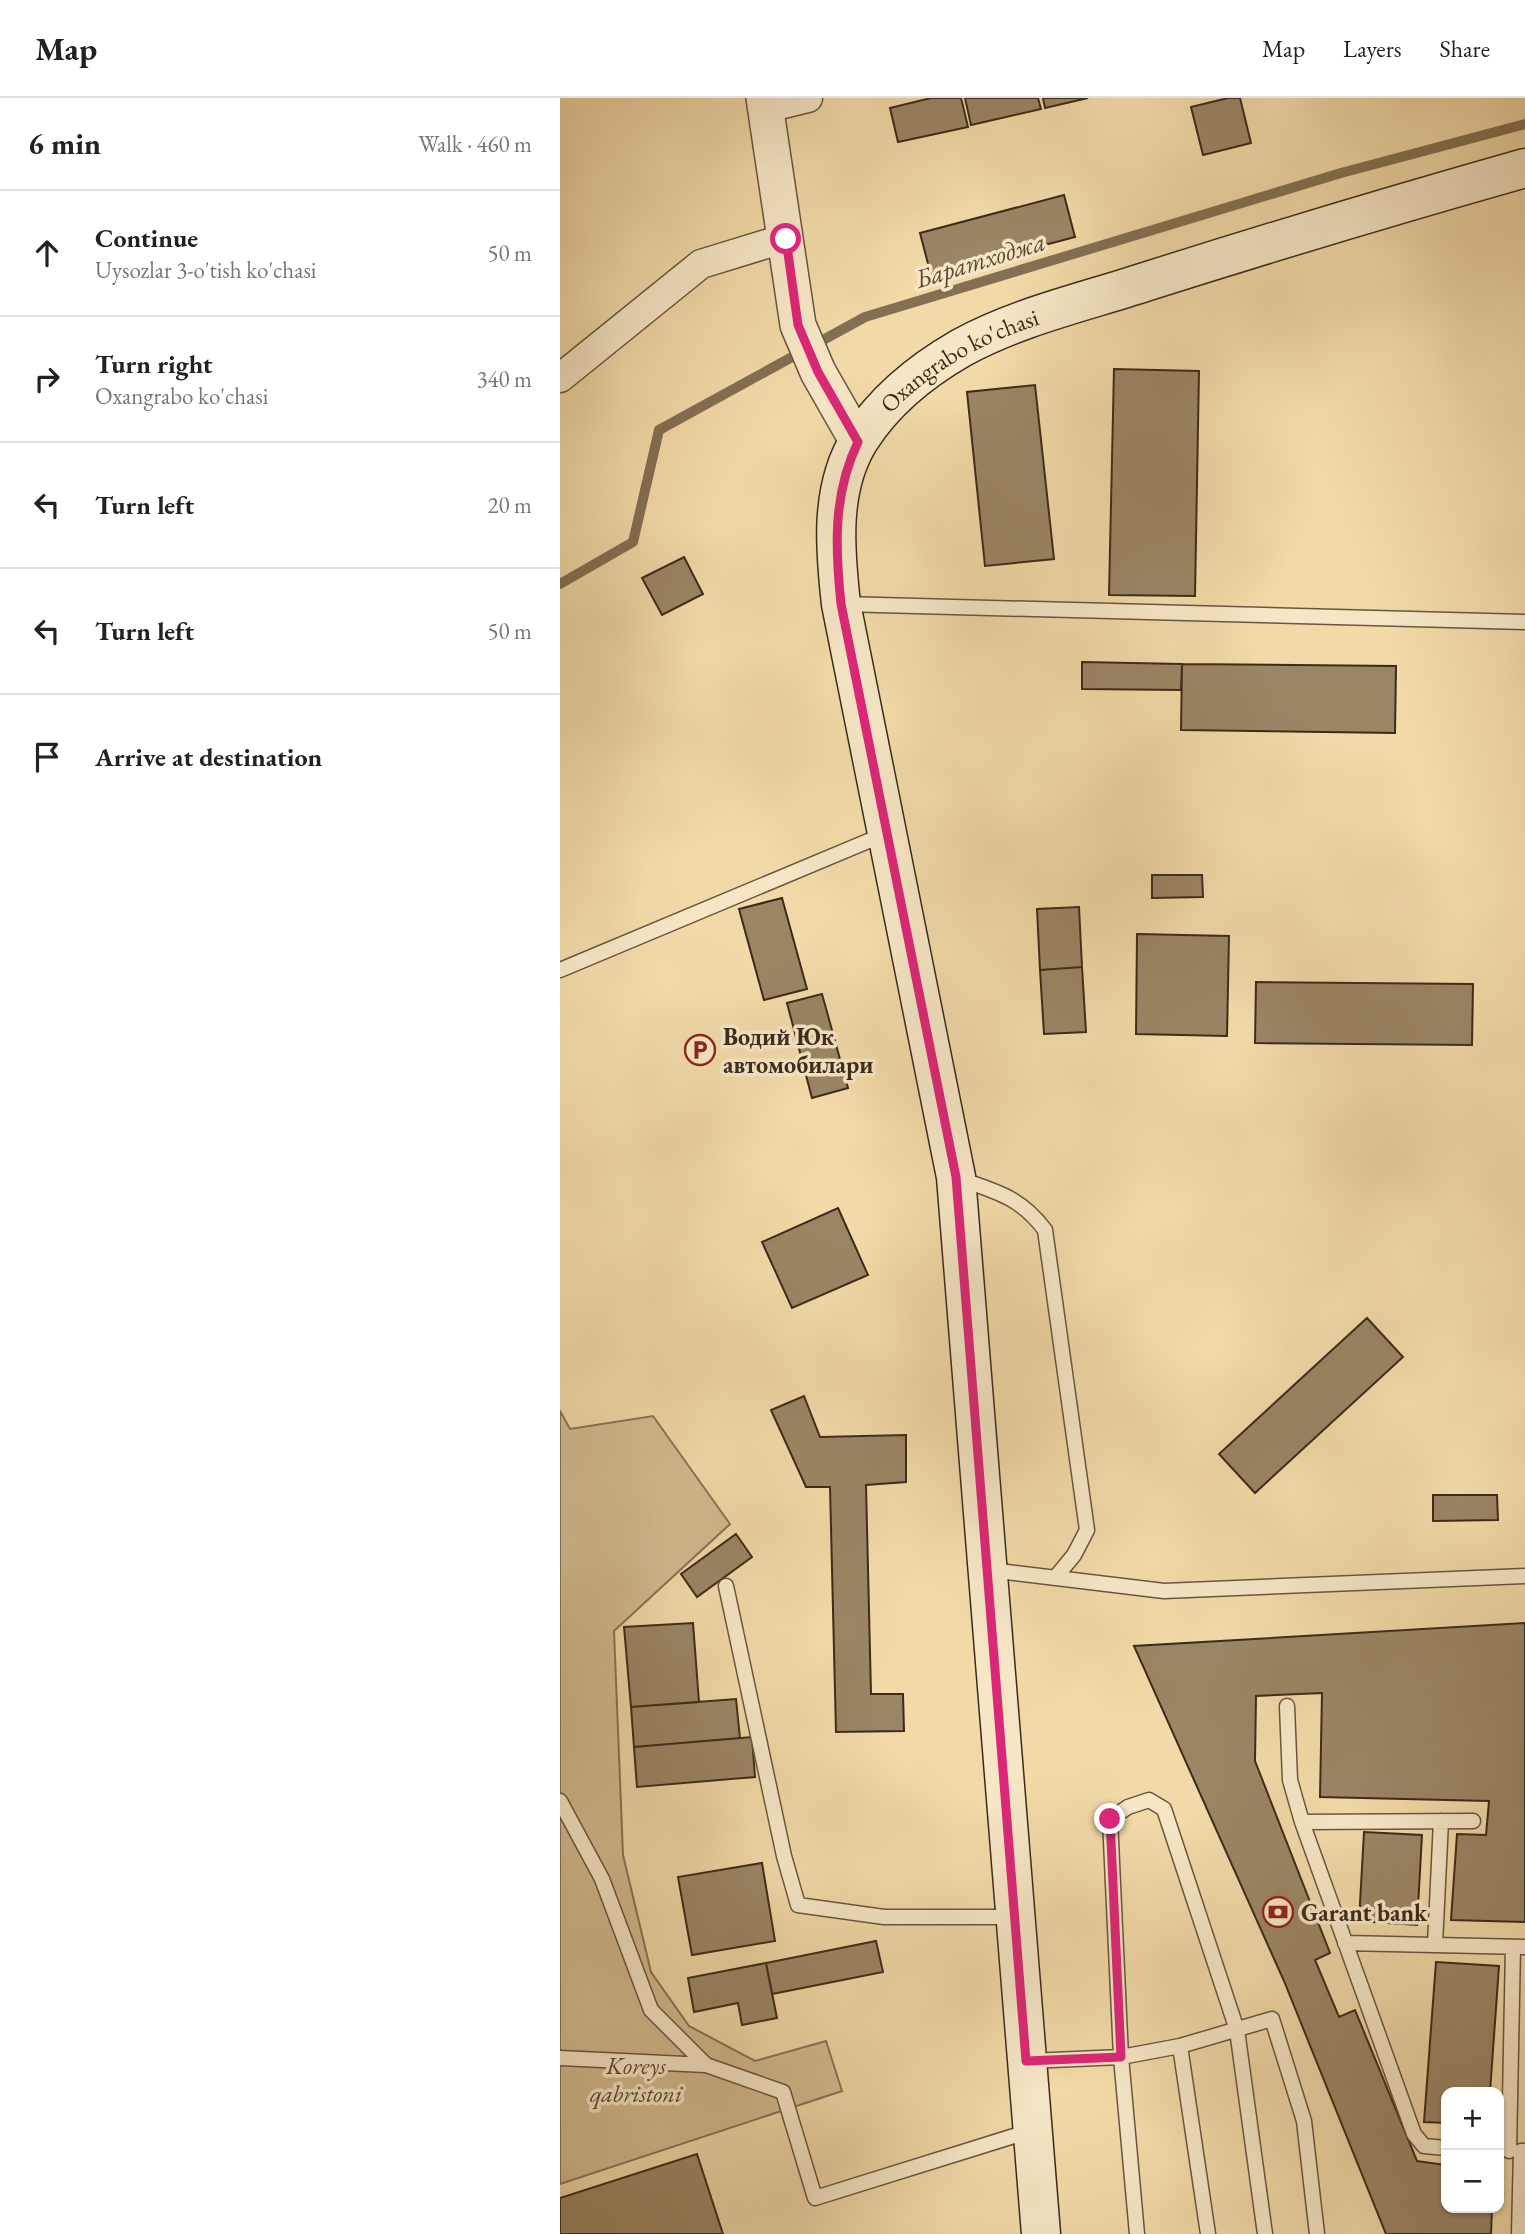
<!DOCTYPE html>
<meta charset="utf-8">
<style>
:root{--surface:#fff;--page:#f6f6f6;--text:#222;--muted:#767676;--line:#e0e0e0}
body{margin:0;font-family:"EB Garamond",serif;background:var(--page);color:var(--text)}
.controls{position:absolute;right:21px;bottom:21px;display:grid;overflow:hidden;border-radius:14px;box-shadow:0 2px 5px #0004}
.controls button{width:63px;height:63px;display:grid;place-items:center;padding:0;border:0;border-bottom:2px solid var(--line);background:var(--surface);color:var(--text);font:35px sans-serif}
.stop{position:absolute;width:21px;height:21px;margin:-16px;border:5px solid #db2777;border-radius:50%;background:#fff}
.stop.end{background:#db2777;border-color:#fff;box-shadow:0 2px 7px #0008}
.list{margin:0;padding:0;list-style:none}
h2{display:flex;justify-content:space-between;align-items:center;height:91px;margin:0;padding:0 28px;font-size:30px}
h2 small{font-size:23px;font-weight:400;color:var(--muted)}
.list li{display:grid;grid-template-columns:46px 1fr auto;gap:21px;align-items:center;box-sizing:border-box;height:126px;padding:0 28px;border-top:2px solid var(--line)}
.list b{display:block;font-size:26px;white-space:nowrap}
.list p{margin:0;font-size:23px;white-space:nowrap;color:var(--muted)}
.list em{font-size:23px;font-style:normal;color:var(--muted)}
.icon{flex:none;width:38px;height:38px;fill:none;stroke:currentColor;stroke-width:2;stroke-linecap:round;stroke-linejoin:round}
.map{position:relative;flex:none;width:965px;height:2136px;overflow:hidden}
header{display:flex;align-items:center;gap:42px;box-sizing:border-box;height:98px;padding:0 35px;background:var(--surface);border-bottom:2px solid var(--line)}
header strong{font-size:33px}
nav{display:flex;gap:38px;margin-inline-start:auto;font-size:24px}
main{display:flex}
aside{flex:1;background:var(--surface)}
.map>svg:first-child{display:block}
</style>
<header>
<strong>Map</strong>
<nav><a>Map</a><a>Layers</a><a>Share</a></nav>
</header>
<main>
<aside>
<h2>6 min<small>Walk · 460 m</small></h2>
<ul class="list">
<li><svg class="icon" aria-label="ahead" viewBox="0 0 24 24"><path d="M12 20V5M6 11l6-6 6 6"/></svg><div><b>Continue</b><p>Uysozlar 3-o'tish ko'chasi</p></div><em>50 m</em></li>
<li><svg class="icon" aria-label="right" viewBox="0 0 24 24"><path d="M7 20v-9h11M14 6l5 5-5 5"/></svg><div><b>Turn right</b><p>Oxangrabo ko'chasi</p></div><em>340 m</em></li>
<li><svg class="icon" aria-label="left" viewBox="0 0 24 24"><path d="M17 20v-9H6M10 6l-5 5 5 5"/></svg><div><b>Turn left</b></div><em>20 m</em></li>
<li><svg class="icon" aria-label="left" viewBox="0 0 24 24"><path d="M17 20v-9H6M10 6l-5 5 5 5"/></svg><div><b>Turn left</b></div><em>50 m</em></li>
<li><svg class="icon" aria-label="arrive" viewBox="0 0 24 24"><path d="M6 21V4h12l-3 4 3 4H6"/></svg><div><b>Arrive at destination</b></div></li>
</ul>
</aside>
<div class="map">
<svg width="965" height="2136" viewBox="0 0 965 2136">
<rect width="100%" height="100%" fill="#f1d9a8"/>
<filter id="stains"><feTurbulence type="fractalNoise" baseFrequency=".00286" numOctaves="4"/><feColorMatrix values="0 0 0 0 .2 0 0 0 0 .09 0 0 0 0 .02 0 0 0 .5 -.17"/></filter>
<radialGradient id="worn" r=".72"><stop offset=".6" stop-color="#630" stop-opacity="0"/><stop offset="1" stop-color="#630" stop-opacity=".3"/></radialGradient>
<path fill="#d2bb90" stroke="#877355" stroke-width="2" d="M0,1313l10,18 83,-13 77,108 -116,107 9,224 28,117 38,54 66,35 71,-20 16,50 -282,93z"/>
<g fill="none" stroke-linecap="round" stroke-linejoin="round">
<path stroke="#837052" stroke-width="10" d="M0,486l73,-42 26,-112 206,-113 476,-144 184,-49"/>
</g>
<path fill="#9a8564" stroke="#3c2b1a" stroke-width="2" d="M371,0h30l7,29 -70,15 -8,-34z
M405,0h73l3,11 -70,16z
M483,0h45l-43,10z
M668,0h12l11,45 -48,12 -12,-48z
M504,97l11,42 -144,38 -11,-42z
M554,271l85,2 -4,225 -86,-1z
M475,287l19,174 -69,7 -18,-174z
M124,459l19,37 -41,21 -20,-37z
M522,564l100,2 -1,26 -99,-1z
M622,566l214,2 -1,67 -214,-3z
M592,777h50l1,22 -51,1z
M222,800l25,91 -43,11 -25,-91z
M519,809l3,60 -42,3 -3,-61z
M577,836l92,2 -2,100 -91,-2z
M522,869l4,65 -42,2 -4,-64z
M696,884l217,2 -1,61 -217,-2z
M262,896l26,94 -36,10 -25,-95z
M278,1110l30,67 -76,33 -30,-66z
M807,1220l36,39 -148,136 -36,-39z
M244,1298l16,41 86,-2v47l-40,3 5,209h32l1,37 -68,1 -6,-245h-24l-35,-77z
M873,1397h64l1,25 -65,1z
M176,1436l16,23 -55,40 -16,-23z
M133,1525l6,79 -68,5 -7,-80z
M965,1525v299l-74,-2 6,-86 29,1 3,-34 -169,-4 2,-104 -66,3 -1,65 75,192 -15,7 24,57 16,-7 62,151 29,4v43h46l-1,26h-105l-102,-253 -150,-335z
M176,1601l4,39 -106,9 -3,-40z
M192,1639l3,40 -118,10 -3,-40z
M804,1734l58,3 -5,90 -58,-4z
M202,1765l13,78 -83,14 -14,-78z
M316,1843l7,31 -111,22 -6,-31z
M876,1864l63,4 -9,126h-44v31l-22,-1z
M206,1865l11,55 -35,7 -4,-22 -44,9 -6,-34z
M137,2056l26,80h-163v-36z"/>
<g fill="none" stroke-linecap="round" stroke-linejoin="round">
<g stroke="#69563e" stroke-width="17">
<path id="service" d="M282,506l683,18
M0,872l325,-136
M400,1081c38,13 61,19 85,51l42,300 -13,25 -19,23
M430,1472l174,21 361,-15
M166,1488l58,270 14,49 86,12h129
M727,1608l3,74 12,42 112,312 10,12 22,2
M0,1703l42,78 49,131 55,55
M742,1724l171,-1
M785,1845l180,4
M875,1847l6,-124
M620,1948l28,188
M0,1960l146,7 77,27 32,106 215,-67
M469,1963l92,-4 59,-11 92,-27 32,102 13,113
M949,2053l4,-204
M577,2136l-16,-177 -11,-238 18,-12 21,-7 15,9 73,221 28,204
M959,2136l2,-83h4"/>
</g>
<g stroke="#69563e" stroke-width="31">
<path id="minor" d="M207,10l41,-10
M0,280l141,-114 85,-26"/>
</g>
<g stroke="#69563e" stroke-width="38">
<path id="tertiary" d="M204,0l34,227 20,47 40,70"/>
</g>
<g stroke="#3c2b1a" stroke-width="41">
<g id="secondary">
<path id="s1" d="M481,2136l-85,-1057 -115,-573c-6,-54 -12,-116 19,-165 25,-39 61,-68 101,-91 56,-31 123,-46 184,-66 126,-40 253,-78 380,-114"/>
</g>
</g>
<use href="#service" stroke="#f6e6c6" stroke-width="14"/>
<use href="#minor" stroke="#f6e6c6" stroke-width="28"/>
<use href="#tertiary" stroke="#f6e6c6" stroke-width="35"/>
<use href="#secondary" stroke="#f6e6c6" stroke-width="38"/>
</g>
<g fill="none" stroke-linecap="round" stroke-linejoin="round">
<path stroke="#db2777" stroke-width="9" d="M226,141l12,86 20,47 40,70c-25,52 -23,105 -17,162l115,573 70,884 95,-4 -11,-238"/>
</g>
<defs>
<g id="parking-ring" transform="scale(1.575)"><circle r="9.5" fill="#f6e6c6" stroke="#8f2418" stroke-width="1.5"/><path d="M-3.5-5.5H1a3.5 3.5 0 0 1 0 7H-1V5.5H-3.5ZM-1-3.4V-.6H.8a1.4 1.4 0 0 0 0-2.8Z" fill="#8f2418"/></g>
<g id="bank-ring" transform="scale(1.575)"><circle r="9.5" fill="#f6e6c6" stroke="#8f2418" stroke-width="1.5"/><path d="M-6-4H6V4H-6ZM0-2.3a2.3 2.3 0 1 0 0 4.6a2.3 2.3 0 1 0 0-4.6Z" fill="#8f2418"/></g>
</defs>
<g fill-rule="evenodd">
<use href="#parking-ring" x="140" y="952"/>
<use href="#bank-ring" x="718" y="1814"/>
</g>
<g text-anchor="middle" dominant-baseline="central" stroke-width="7" stroke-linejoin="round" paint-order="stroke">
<g font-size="24" fill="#3c2b1a" stroke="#f6e6c6">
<text stroke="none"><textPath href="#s1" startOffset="1944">Oxangrabo ko'chasi</textPath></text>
</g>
<g font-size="24" font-weight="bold" fill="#3c2b1a" stroke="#f6e6c6" text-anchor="start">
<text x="163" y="938">Водий Юк<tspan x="163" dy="28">автомобилари</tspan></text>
<text x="741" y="1814">Garant bank</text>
</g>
<g font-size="24" font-style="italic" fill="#5a4832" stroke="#f6e6c6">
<text x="76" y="1967">Koreys<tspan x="76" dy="28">qabristoni</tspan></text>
</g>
<g font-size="26" font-style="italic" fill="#5a4832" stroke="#f6e6c6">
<text transform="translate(420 162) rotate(-17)">Баратходжа</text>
</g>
</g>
<rect width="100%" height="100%" filter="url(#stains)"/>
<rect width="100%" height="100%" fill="url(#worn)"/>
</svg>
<div class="controls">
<button>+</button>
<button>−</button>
</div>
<div class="stop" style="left:226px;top:141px"></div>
<div class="stop end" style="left:550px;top:1721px"></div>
</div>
</main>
